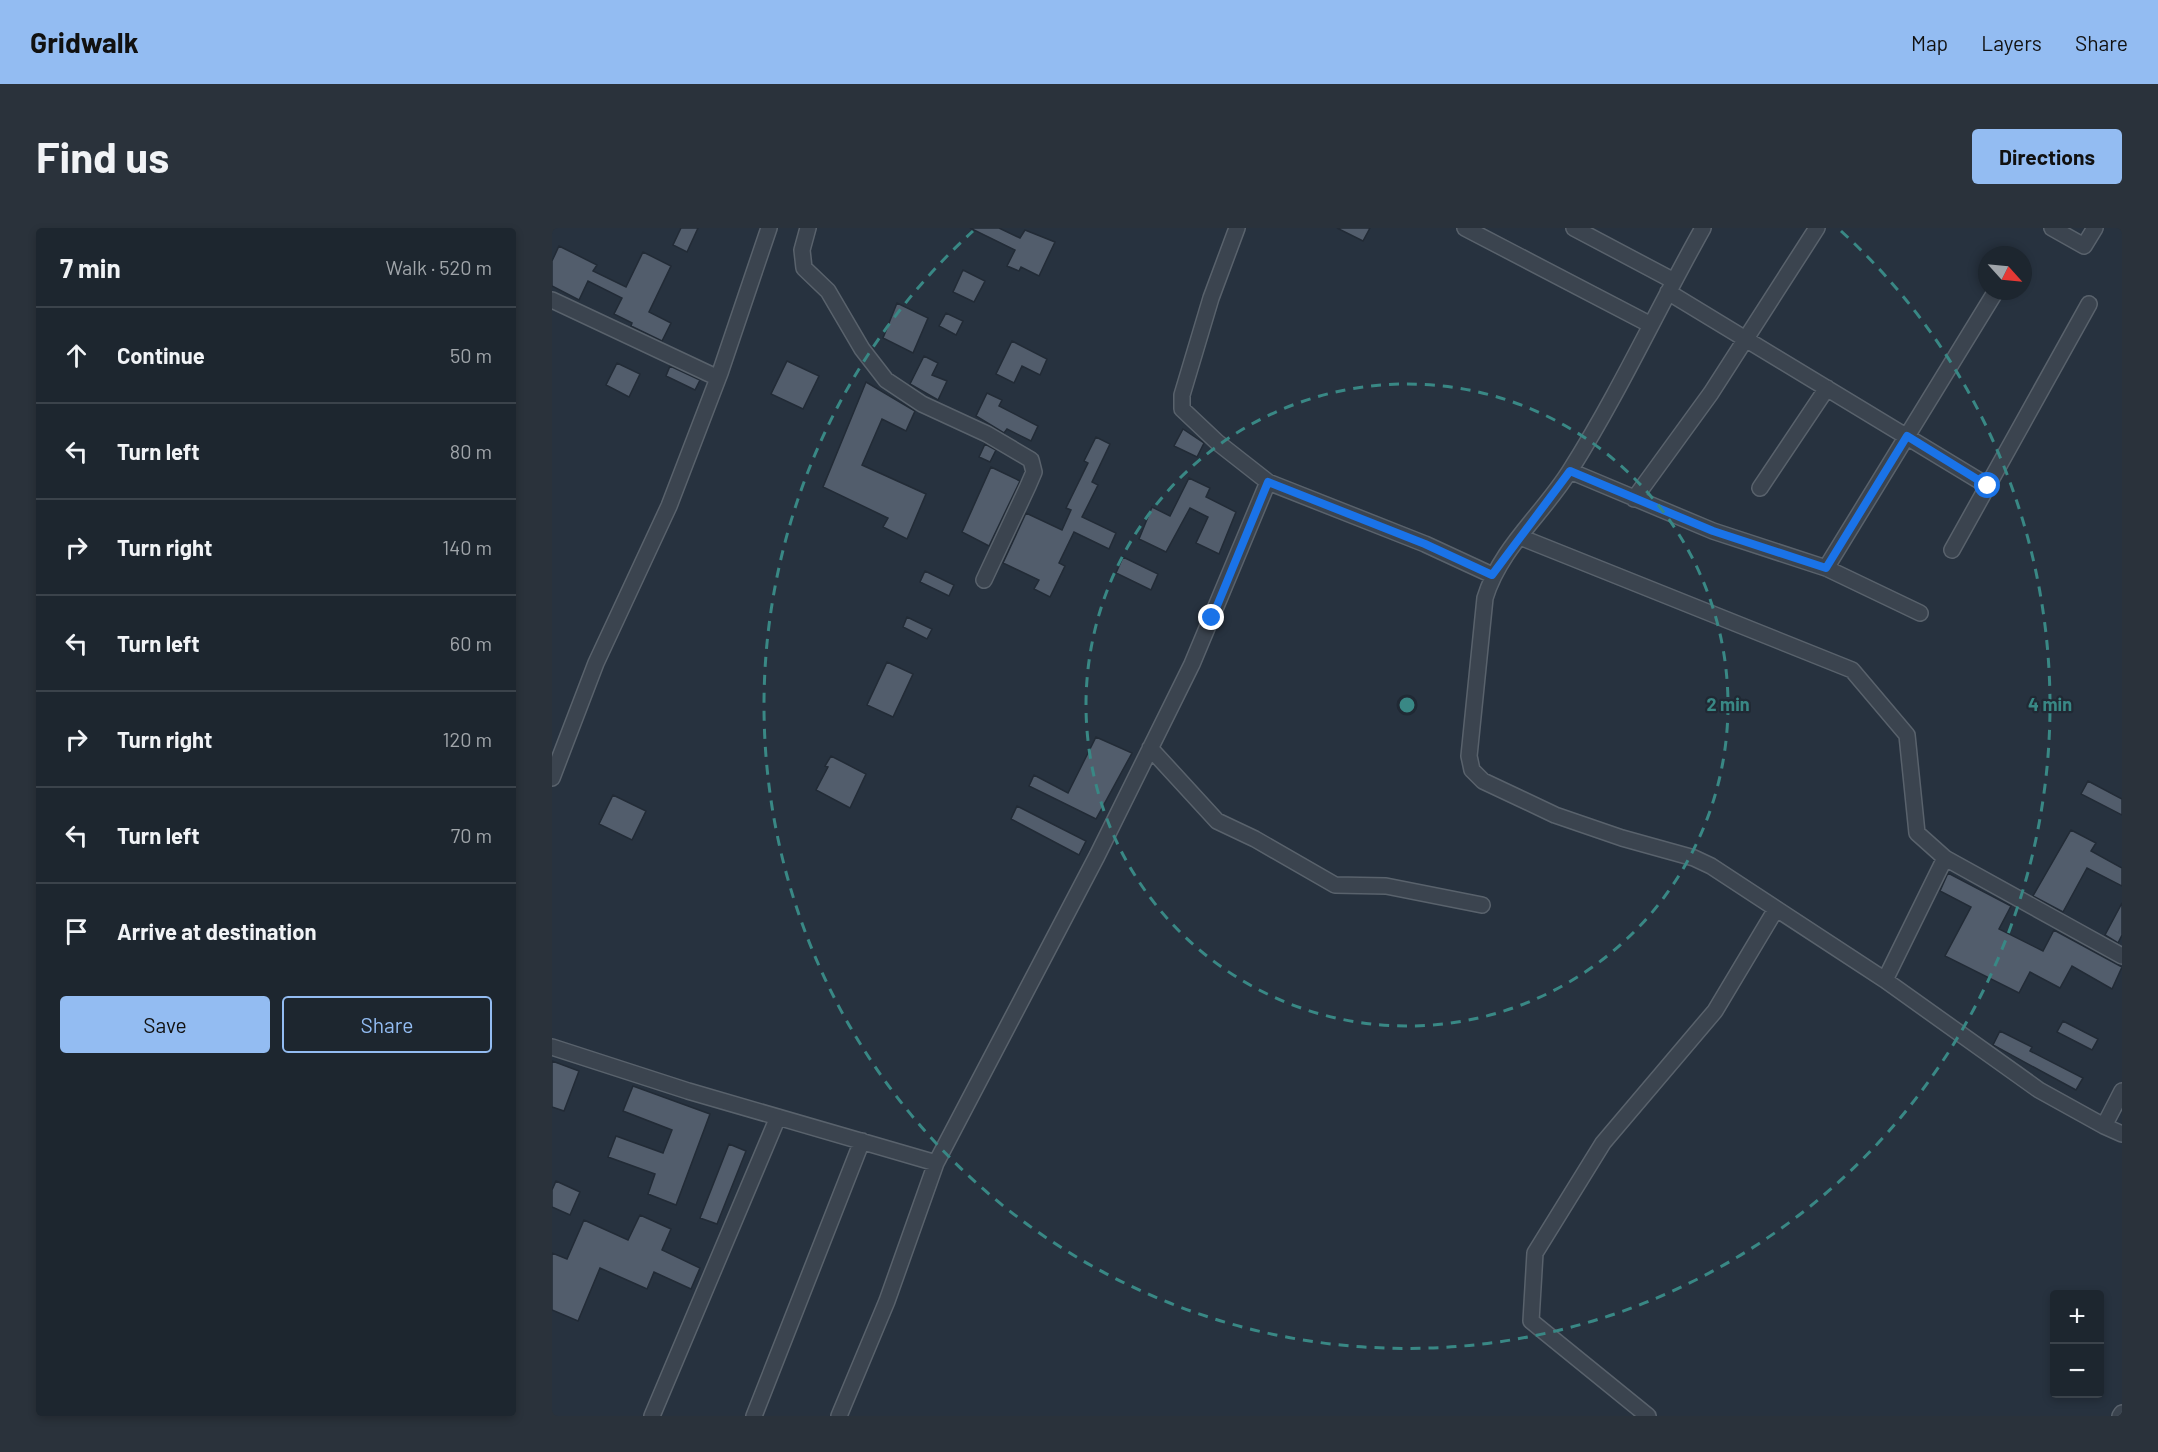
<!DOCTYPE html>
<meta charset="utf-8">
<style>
:root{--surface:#1d262f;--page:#2a323b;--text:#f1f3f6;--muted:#a0a5aa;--line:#3b434b;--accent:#93bcf2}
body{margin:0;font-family:Barlow,sans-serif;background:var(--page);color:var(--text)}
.controls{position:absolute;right:18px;bottom:18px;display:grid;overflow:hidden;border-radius:6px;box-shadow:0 3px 9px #0003}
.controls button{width:54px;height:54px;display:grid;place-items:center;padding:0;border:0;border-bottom:2px solid var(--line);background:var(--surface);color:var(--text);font:30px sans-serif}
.compass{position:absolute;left:1426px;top:18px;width:54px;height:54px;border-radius:50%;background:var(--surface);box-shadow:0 3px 9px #0003;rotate:117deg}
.stop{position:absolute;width:18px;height:18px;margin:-14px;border:4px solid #1a73e8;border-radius:50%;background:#fff}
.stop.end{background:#1a73e8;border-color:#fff;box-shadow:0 2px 6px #0008}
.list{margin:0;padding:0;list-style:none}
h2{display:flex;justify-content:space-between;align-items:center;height:78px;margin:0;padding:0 24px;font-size:26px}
h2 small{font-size:20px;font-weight:400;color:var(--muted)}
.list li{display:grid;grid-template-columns:39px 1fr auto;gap:18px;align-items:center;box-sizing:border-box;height:96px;padding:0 24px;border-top:2px solid var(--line)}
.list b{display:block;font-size:22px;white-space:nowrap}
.list em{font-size:20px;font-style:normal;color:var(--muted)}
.actions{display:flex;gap:12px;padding:18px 24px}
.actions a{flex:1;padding:14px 0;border:2px solid var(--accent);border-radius:6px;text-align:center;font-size:21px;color:var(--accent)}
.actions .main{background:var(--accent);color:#111}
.icon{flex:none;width:33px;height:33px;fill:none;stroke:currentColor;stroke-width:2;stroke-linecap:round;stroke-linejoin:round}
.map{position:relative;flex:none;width:1570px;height:1188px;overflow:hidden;border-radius:6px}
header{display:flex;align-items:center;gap:36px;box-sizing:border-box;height:84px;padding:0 30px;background:var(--accent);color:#111}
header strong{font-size:28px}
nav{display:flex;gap:33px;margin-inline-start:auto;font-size:21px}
.intro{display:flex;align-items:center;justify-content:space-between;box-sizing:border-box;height:144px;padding:0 36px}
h1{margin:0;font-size:42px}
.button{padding:15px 27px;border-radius:6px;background:var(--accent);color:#111;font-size:21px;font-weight:700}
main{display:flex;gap:36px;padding:0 36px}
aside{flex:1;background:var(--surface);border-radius:6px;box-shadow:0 3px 9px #0003}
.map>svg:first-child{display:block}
</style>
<header>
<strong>Gridwalk</strong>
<nav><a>Map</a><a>Layers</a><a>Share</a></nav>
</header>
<div class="intro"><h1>Find us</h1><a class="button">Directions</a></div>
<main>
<aside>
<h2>7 min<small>Walk · 520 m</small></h2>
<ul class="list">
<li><svg class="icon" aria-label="ahead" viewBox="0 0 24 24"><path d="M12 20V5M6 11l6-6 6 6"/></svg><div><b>Continue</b></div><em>50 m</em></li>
<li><svg class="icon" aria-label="left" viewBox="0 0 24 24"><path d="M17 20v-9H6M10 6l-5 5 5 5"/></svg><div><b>Turn left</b></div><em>80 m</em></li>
<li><svg class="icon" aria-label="right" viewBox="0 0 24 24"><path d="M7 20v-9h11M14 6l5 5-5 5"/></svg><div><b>Turn right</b></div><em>140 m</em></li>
<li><svg class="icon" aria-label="left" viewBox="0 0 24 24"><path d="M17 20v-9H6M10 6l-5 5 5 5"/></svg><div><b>Turn left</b></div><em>60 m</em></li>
<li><svg class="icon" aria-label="right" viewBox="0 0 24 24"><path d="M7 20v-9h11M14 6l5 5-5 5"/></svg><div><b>Turn right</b></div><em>120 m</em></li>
<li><svg class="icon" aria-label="left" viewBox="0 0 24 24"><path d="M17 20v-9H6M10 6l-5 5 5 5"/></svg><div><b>Turn left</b></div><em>70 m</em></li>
<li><svg class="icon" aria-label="arrive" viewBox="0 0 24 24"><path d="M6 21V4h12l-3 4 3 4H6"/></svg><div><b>Arrive at destination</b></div></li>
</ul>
<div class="actions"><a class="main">Save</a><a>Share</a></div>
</aside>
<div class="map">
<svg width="1570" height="1188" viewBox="0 0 1570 1188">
<rect width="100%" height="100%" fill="#27323f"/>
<path fill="#525d6c" stroke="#222b36" stroke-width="1.5" d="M129,0h17l-11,24 -14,-7z
M418,0h29l21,10 5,-8 30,12 -16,34 -18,-9 -2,4 -12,-5 8,-16z
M785,0h33l-7,13z
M7,18l38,19 -4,6 33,16 17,-35 28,14 -22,46 22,11 -9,18 -31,-15 1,-3 -18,-9 8,-16 -34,-17 -9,19 -27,-14v-25z
M411,42l22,11 -11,21 -21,-10z
M345,75l31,15 -15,35 -30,-15z
M394,85l17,8 -7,14 -17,-9z
M460,113l35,18 -7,16 -18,-9 -8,17 -18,-9z
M372,128l14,7 -6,12 15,6 -9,19 -28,-16z
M235,133l32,15 -16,33 -32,-15z
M65,135l23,11 -11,23 -23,-12z
M118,138l30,14 -5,10 -29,-14z
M314,154l49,29 -9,20 -24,-12 -20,46 64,29 -19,45 -24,-12 5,-9 -65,-31z
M435,165l15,7 -3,6 39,20 -7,15 -24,-12 -3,4 -28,-17z
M631,201l21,14 -7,14 -23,-11z
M544,209l14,7 -18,38 6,3 -16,32 34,16 -7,16 -35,-17 -15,31 6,3 -15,31 -16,-8 5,-9 -36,-17 23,-50 36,17 9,-20 -5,-2 22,-45 -4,-2z
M433,216l11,6 -6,12 -11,-5z
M439,239l29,14 -31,65 -27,-14z
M637,250l21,10 -4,9 30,15 -17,42 -23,-11 12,-26 -18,-9 -24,44 -27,-13 13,-32 18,9z
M571,329l35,17 -7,16 -35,-17z
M373,343l29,14 -5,11 -29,-14z
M355,389l25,12 -5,10 -24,-12z
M335,434l26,12 -20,43 -26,-12z
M544,509l36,16 -36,66 -67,-33 5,-11 34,18z
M279,528l35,18 -16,34 -34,-18 12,-23 -3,-1z
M1536,553l34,18v16l-41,-21z
M61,567l33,16 -14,29 -33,-16z
M465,578l69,35 -7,14 -68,-36z
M1519,602l25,13 -5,8 31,17v18l-35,-18 -24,44 -30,-16z
M1396,645l63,33 -12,23 44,22 11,-21 68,37 -10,22 -40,-23 -12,22 -30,-16 -11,21 -74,-37 26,-49 -31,-16z
M1570,675v32l-4,8 -13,-8z
M1511,793l35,18 -6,11 -35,-18z
M1448,803l32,16 -2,4 53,27 -7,12 -83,-45z
M0,833l27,10 -15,40 -12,-4z
M81,858l77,28 -34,91 -28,-11 7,-20 -47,-17 8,-21 47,17 9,-23 -49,-19z
M177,916l17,7 -29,73 -17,-6z
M4,953l24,11 -10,23 -18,-8v-17z
M88,987l31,14 -9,21 38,18 -9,21 -37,-17 -7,17 -47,-21 -22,53 -26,-11v-57l15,6 17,-39 44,20z"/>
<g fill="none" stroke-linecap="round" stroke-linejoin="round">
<g stroke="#59626c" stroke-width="18">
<path id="minor" d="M256,0l-6,22 2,18 24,23 34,58 24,31 36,24 65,30 44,26 3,12 -6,14 -44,94
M685,0l-26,70 -29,97v14l35,33 51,40 157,62 67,31
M913,0l186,97
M1022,0l100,53
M1151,0c-45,80 -83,163 -132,241 -27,44 -71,79 -86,129l-16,158 3,14 11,11 34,16 38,18 67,23 72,20 17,8 174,114 60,-122 177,98
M1500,0l32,18 11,-18
M1116,64l320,194
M0,72l166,78
M1018,243l143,60 113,37 94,45
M1208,260l67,-100
M1082,271l77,-106 106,-165
M968,309l332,133 55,65 10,98 28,25
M1400,322l137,-246
M1274,340l170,-277
M598,520l67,73 38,18 80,46 51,1 96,19
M0,550l44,-115 73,-157 51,-133 49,-145
M1333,752l154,110 65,36
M0,819l136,44 248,72
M1570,863l-18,35 18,8
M100,1188l126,-299
M202,1188l108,-275
M287,1188l48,-115 49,-138 161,-307 95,-192 76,-182
M1096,1188l-117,-95 4,-68 68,-110 112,-132 61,-102
M1568,1188l2,-3"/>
</g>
<use href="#minor" stroke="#3b444f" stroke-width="15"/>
</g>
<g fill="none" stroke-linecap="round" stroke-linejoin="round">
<path stroke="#1a73e8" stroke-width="8" d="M660,390l56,-136 157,62 67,31 78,-104 143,60 113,37 81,-132 81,50"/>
</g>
<g fill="none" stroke="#398885" stroke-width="3" stroke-dasharray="10 8">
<circle cx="855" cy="477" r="321"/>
<path d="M1289 3A643 643 0 1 1 421 3"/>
</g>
<circle cx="855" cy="477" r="9" fill="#398885" stroke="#202934" stroke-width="3"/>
<g font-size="18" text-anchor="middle" font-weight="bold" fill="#398885" stroke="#202934" stroke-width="4.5" stroke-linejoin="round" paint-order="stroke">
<text x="1176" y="483">2 min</text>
<text x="1498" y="483">4 min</text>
</g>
</svg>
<div class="controls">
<button>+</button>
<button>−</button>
</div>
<svg class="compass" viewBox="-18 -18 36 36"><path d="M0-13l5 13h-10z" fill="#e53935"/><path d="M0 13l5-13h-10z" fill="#a0a5aa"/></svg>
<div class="stop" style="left:1436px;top:258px"></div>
<div class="stop end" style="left:660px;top:390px"></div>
</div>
</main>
